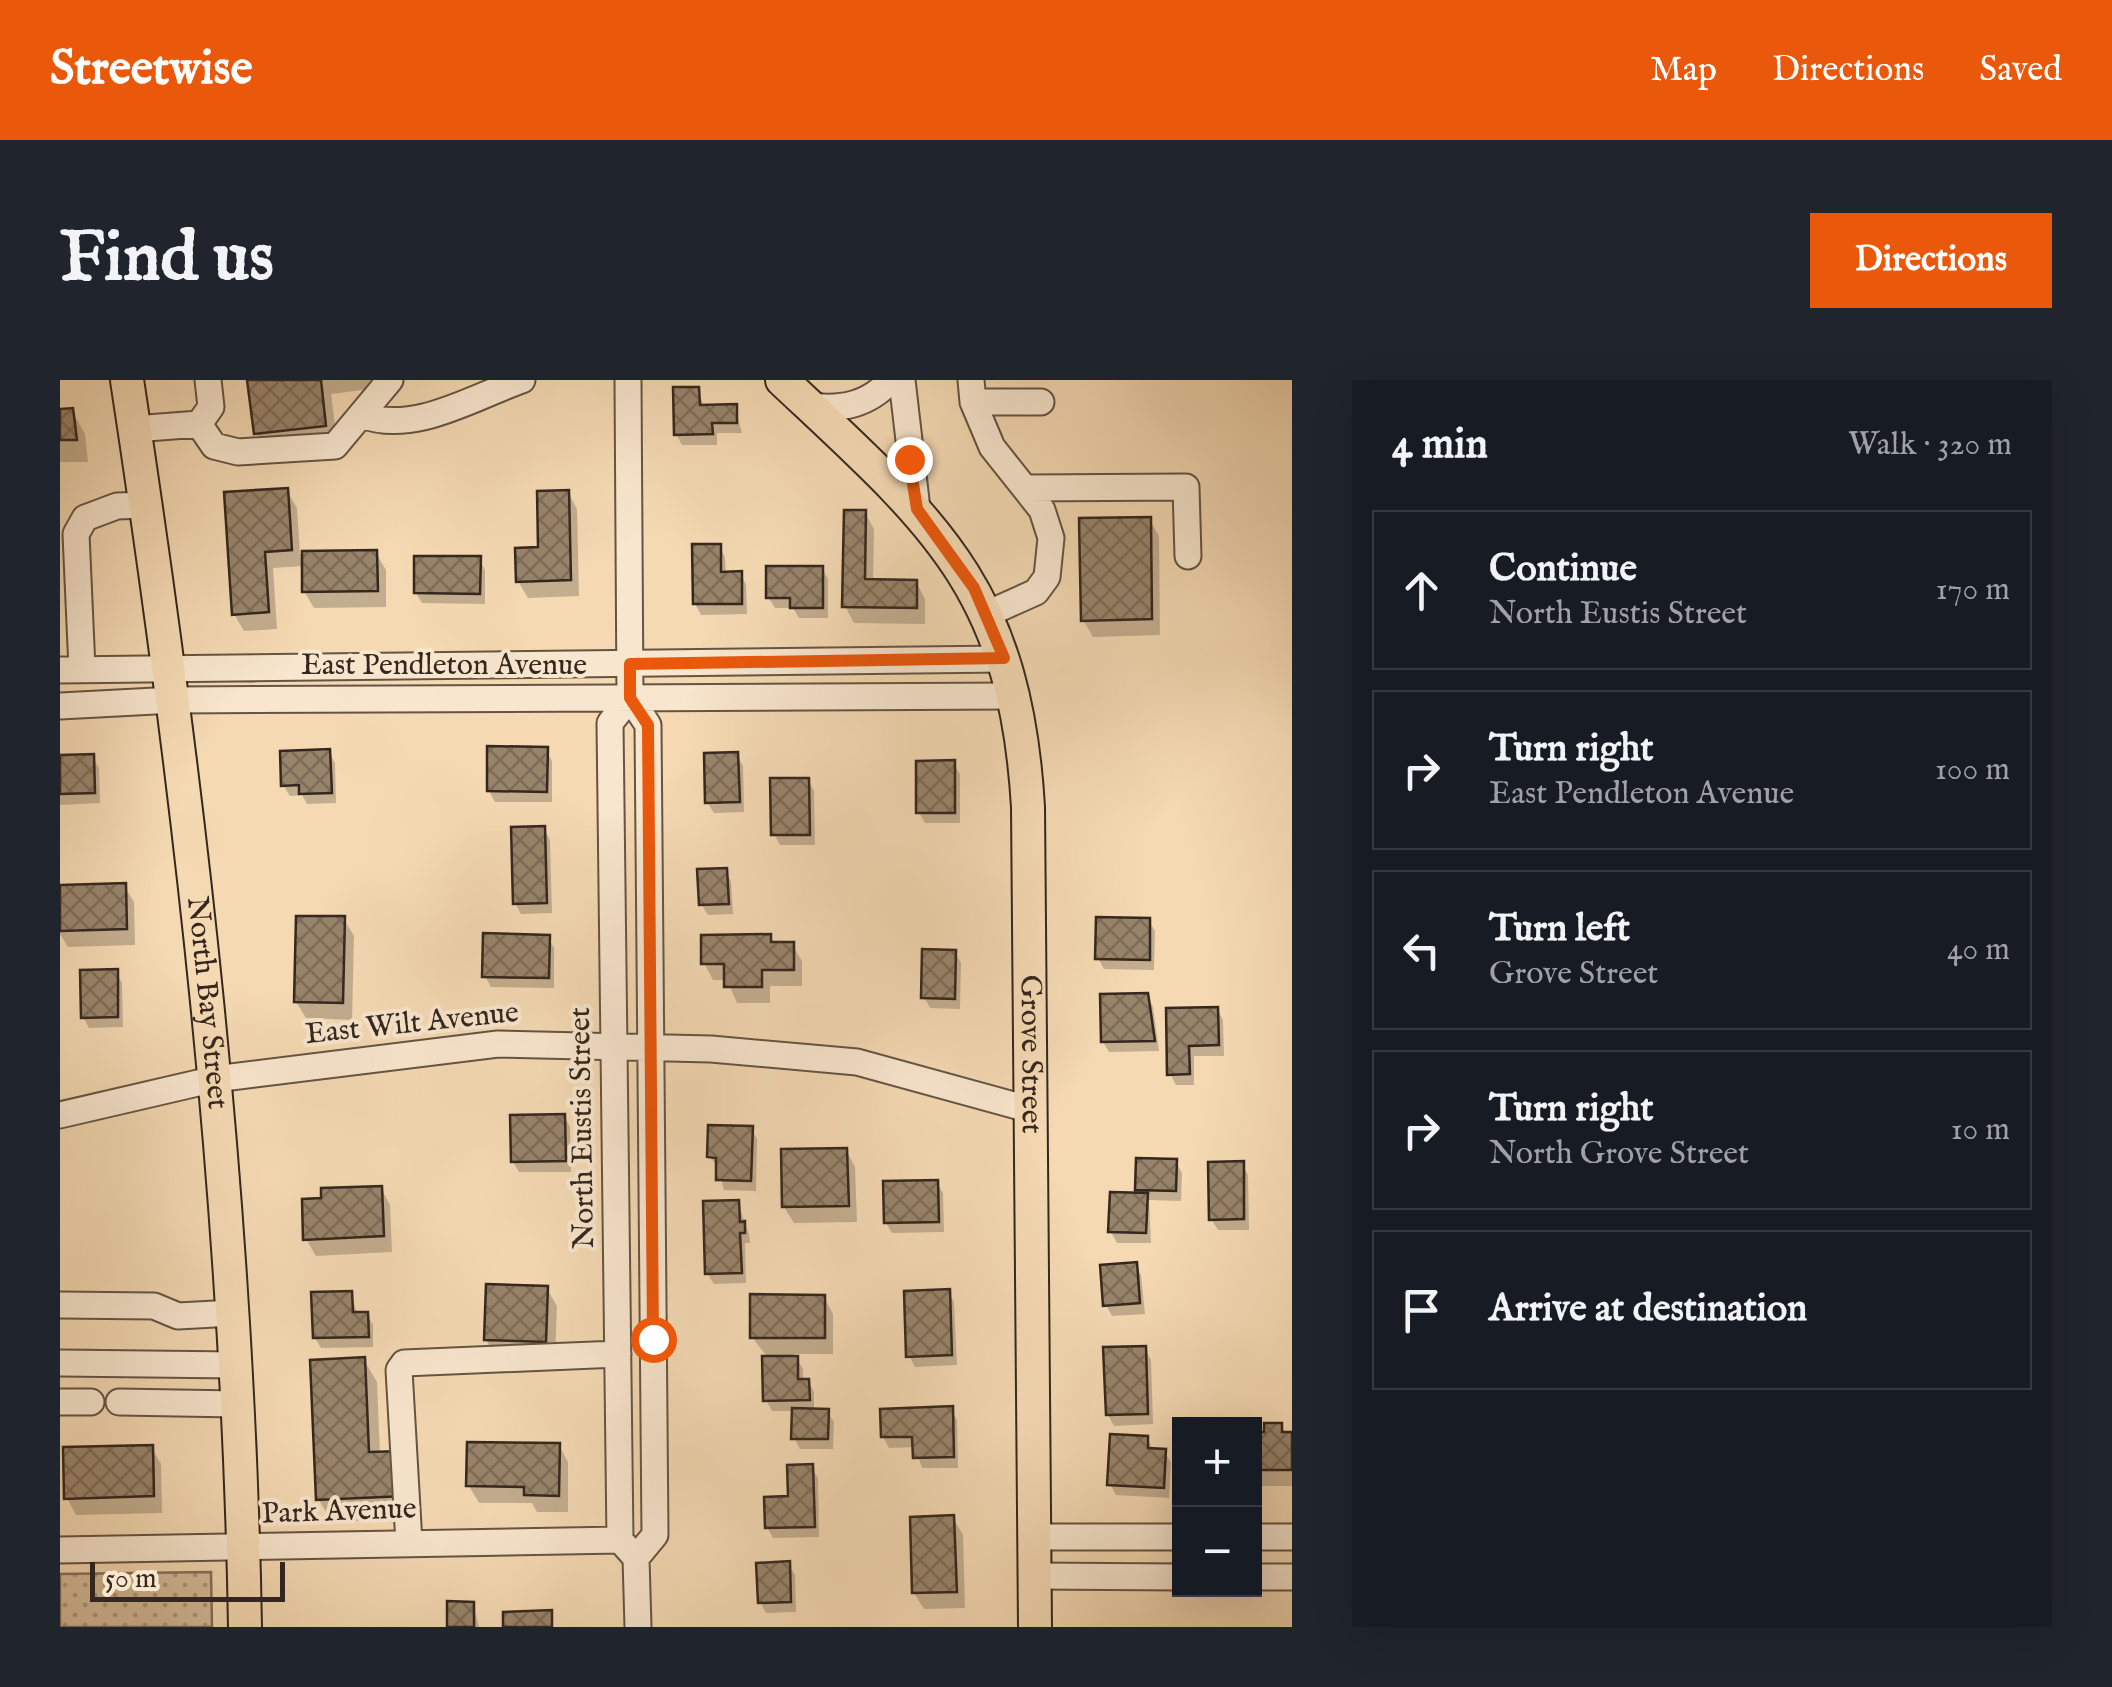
<!DOCTYPE html>
<meta charset="utf-8">
<style>
:root{--surface:#171b24;--page:#20242c;--text:#f1f3f6;--muted:#9ea1a6;--line:#363941;--accent:#ea580c}
body{margin:0;font-family:"IM FELL English",serif;background:var(--page);color:var(--text)}
.controls{position:absolute;right:30px;bottom:30px;display:grid;overflow:hidden;border-radius:0px;box-shadow:0 10px 40px #0002}
.controls button{width:90px;height:90px;display:grid;place-items:center;padding:0;border:0;border-bottom:2px solid var(--line);background:var(--surface);color:var(--text);font:50px sans-serif}
.scale{position:absolute;left:30px;bottom:25px;width:195px;box-sizing:border-box;padding-left:10px;border:5px solid #35271e;border-top:0;font-size:28px;line-height:35px;white-space:nowrap;color:#35271e;-webkit-text-stroke:8px #f8e6ce;paint-order:stroke}
.stop{position:absolute;width:30px;height:30px;margin:-22px;border:8px solid #ea580c;border-radius:50%;background:#fff}
.stop.end{background:#ea580c;border-color:#fff;box-shadow:0 2px 10px #0008}
.list{margin:0;padding:0;list-style:none}
h2{display:flex;justify-content:space-between;align-items:center;height:130px;margin:0;padding:0 40px;font-size:42px}
h2 small{font-size:32px;font-weight:400;color:var(--muted)}
.list li{display:grid;grid-template-columns:65px 1fr auto;gap:30px;align-items:center;box-sizing:border-box;height:160px;margin:0 20px 20px;padding:0 20px;border:2px solid var(--line);border-radius:0px}
.list b{display:block;font-size:38px;white-space:nowrap}
.list p{margin:0;font-size:32px;white-space:nowrap;color:var(--muted)}
.list em{font-size:32px;font-style:normal;color:var(--muted)}
.icon{flex:none;width:55px;height:55px;fill:none;stroke:currentColor;stroke-width:2;stroke-linecap:round;stroke-linejoin:round}
.map{position:relative;flex:none;width:1232px;height:1247px;overflow:hidden;border-radius:0px}
header{display:flex;align-items:center;gap:60px;box-sizing:border-box;height:140px;padding:0 50px;background:var(--accent);color:#fff}
header strong{font-size:48px}
nav{display:flex;gap:55px;margin-inline-start:auto;font-size:35px}
.intro{display:flex;align-items:center;justify-content:space-between;box-sizing:border-box;height:240px;padding:0 60px}
h1{margin:0;font-size:70px}
.button{padding:25px 45px;border-radius:0px;background:var(--accent);color:#fff;font-size:35px;font-weight:700}
main{display:flex;gap:60px;padding:0 60px}
aside{flex:1;background:var(--surface);border-radius:0px;box-shadow:0 10px 40px #0002}
.map>svg:first-child{display:block}
</style>
<header>
<strong>Streetwise</strong>
<nav><a>Map</a><a>Directions</a><a>Saved</a></nav>
</header>
<div class="intro"><h1>Find us</h1><a class="button">Directions</a></div>
<main>
<div class="map">
<svg width="1232" height="1247" viewBox="0 0 1232 1247">
<defs>
<pattern id="park-dots" width="8" height="8" patternUnits="userSpaceOnUse" patternTransform="scale(2.5)"><rect width="8" height="8" fill="#d4bb9a"/><path d="M2 2h.1M6 6h.1" fill="none" stroke="#ad987d" stroke-width="1.8" stroke-linecap="round"/></pattern>
<pattern id="building-cross-hatch" width="8" height="8" patternUnits="userSpaceOnUse" patternTransform="scale(2.5)"><rect width="8" height="8" fill="#98846b"/><path d="M0 0l8 8M0 8l8-8" fill="none" stroke="#7d6c57"/></pattern>
</defs>
<rect width="100%" height="100%" fill="#f4d9b3"/>
<filter id="stains"><feTurbulence type="fractalNoise" baseFrequency=".002" numOctaves="4"/><feColorMatrix values="0 0 0 0 .2 0 0 0 0 .09 0 0 0 0 .02 0 0 0 .5 -.17"/></filter>
<radialGradient id="worn" r=".72"><stop offset=".6" stop-color="#630" stop-opacity="0"/><stop offset="1" stop-color="#630" stop-opacity=".3"/></radialGradient>
<path fill="url(#park-dots)" stroke="#84715c" stroke-width="2.5" d="M151,1192l1,55h-152v-53z"/>
<path fill="#0003" d="M190,0h141l1,6 -61,8 7,54 -69,8 -13,-22z
M638,9l6,18h31l7,26h-25v12h-35l-6,-11z
M0,31h12l13,23 3,28h-28z
M227,111l10,17 3,46 76,-1 10,17v37l-72,1 -10,-17v-25l-31,2 4,61 -33,2 -10,-17z
M508,112l9,17 2,87 -51,2 -10,-17 23,-31z
M805,133l9,16 -1,53h43l9,17v25l-71,-1 -9,-17z
M1089,139l10,17 1,99 -67,2 -10,-17z
M659,166l6,11 1,17h14l6,10 1,30 -46,1 -6,-11z
M419,179l6,11v34l-63,-1 -6,-10z
M762,188l6,11v39h-29l-6,-10h-18l-7,-11z
M486,370l6,11v41h-57l-6,-11z
M269,372l6,11 1,40 -29,1 -5,-9 -12,1 -7,-11z
M677,375l6,11 1,46 -30,1 -7,-11z
M32,377l7,11 1,35 -40,2v-47z
M893,383l7,11v49h-35l-6,-11z
M748,400l6,11 1,54h-35l-6,-11z
M484,449l6,11 2,73 -31,1 -6,-11z
M665,491l6,10 2,33 -25,1 -7,-11z
M64,506l10,16 1,43 -67,2 -8,-13v-46z
M284,539l10,17 -2,84 -46,-2 -10,-16z
M1089,541l6,10 -1,39 -50,-1 -6,-11z
M710,556l5,8h17l10,17v25h-32v17h-33l-10,-23h-14l-9,-17z
M488,557l6,11v40l-63,-1 -6,-11z
M895,572l6,11 -1,46 -30,-1 -6,-11z
M56,592l6,11 1,44 -34,1 -6,-11z
M1087,616l6,11 6,44 -50,1 -6,-10z
M1157,629l6,11 1,36h-30v29h-18l-6,-11 -2,-64z
M504,736l6,11 1,45h-52l-6,-10z
M691,748l6,11 -1,52 -32,-1 -6,-23 -9,-11z
M786,770l9,17 2,55 -63,1 -10,-16z
M1116,782l6,11 -1,28 -32,-1 2,43h-34l-6,-11 31,-36 -4,-7z
M1182,784l6,11 1,55h-31l-7,-11z
M877,803l6,10 1,39 -52,1 -6,-10z
M321,808l9,17 2,47 -76,4 -10,-17z
M678,823l11,31 1,9h-5l1,40 -32,1 -7,-11z
M1075,884l6,11 4,39 -33,2 -6,-11z
M487,909l10,17 -2,52 -59,-2 -10,-16z
M888,912l6,10 3,63 -42,2 -6,-11z
M291,914l6,20h10l6,11v22l-52,1 -6,-10z
M764,917l9,17v40h-39l9,15v12h5l6,11v19h13l7,11 -1,27h-33l-6,-11v-27h-22l-6,-11 -1,-46 -13,-17z
M1085,969l6,11 2,64 -39,2 -6,-11z
M304,980l13,22 3,72 36,64 -84,4 -13,-22z
M891,1029l6,11 1,48h-36l-7,-21 -26,1 -6,-11z
M1221,1045l5,9h6v52h-38v-51h12z
M1087,1059l7,12 10,1 7,10 -2,36 -53,-3 -6,-11z
M499,1065l9,17v50h-31l-5,-9h-53l-10,-17z
M91,1067l10,17 1,49 -86,2 -9,-17z
M751,1087l7,11 1,59 -46,1 -6,-11z
M893,1138l10,17 2,73 -41,1 -10,-16z
M728,1184l7,11 1,37 -30,1 -6,-11z
M413,1224l6,23h-30z"/>
<path fill="url(#building-cross-hatch)" stroke="#35271e" stroke-width="2.5" d="M187,0h74l5,46 -72,8z
M613,7h26l1,18 37,-1v19h-25l1,11 -39,1z
M13,28l4,32h-17v-31z
M228,108l4,62 -27,2 4,60 -37,3 -8,-123z
M509,110l2,90 -55,2 -1,-34 23,-1 -1,-56z
M784,130h22l-1,69 52,1v28l-75,-1z
M1091,137l1,102 -71,2 -2,-103z
M632,164h29v28l21,-1v33h-49z
M317,170l1,41 -76,1v-41z
M354,176h67l-1,38 -66,-1z
M706,186h57v42h-33v-10h-24z
M427,366l61,1 -1,45 -60,-1z
M270,369l2,44 -33,1v-9l-18,1 -1,-35z
M678,372l2,50 -35,1 -1,-50z
M34,374l1,39 -35,1v-39z
M895,380v53h-39v-52z
M710,398h39l1,57h-39z
M485,446l2,77 -34,1 -2,-77z
M667,488l2,36 -30,1 -2,-36z
M66,503l1,46 -67,2v-46z
M236,536h49l-2,87 -49,-1z
M1036,537l54,1v42l-55,-1z
M423,553l67,2 -1,43 -67,-1z
M711,554v8h23v28h-32v17h-38v-23h-23v-29z
M862,569l34,1 -1,49 -34,-1z
M58,589v48l-37,1 -1,-48z
M1088,613l7,48 -54,1 -1,-48z
M1158,627l1,38 -30,1 1,28 -23,1 -1,-67z
M505,734l1,47 -55,1 -1,-47z
M648,745l45,1 -2,55 -35,-1v-22l-9,-1z
M787,768l2,58 -67,1 -1,-58z
M1076,778l41,1 -1,32 -41,-1z
M1184,781v58l-35,1 -1,-58z
M878,800l1,42 -55,1 -1,-42z
M322,806l2,50 -81,4 -1,-41 19,-1v-10z
M1050,812l38,1 -2,40 -38,-1z
M679,820l1,22 5,-1v12h-5l2,40 -37,1 -2,-73z
M1077,882l3,41 -37,3 -3,-41z
M426,904l62,2 -2,56 -62,-2z
M890,909l2,66 -46,2 -2,-66z
M292,911l1,21h15l1,25 -56,1 -2,-46z
M690,914l75,1v43h-75z
M1086,966l2,68 -42,1 -3,-68z
M702,976h36v23h11l1,21 -47,1z
M305,977l4,95 34,-1 2,45 -89,4 -6,-140z
M893,1026l1,51 -41,1 -1,-21h-31l-1,-28z
M732,1028l37,1 -1,30h-37z
M1204,1043h18v9h10v38h-38v-38h10z
M1050,1054l38,2v12l18,1 -2,39 -57,-3z
M407,1062l93,1 -1,53 -35,-1v-8l-58,-1z
M93,1065l1,51 -90,3 -1,-52z
M753,1084l2,63 -50,1 -1,-31 24,-1 -1,-31z
M894,1135l3,77 -45,1 -2,-76z
M730,1181l1,41 -33,1 -2,-40z
M387,1221l27,1v25h-27z
M492,1230v17h-49v-15z"/>
<g fill="none" stroke-linecap="round" stroke-linejoin="round">
<g stroke="#655443" stroke-width="29">
<path id="minor" d="M568,0l2,318 18,27 7,810 -19,23
M842,0l15,129
M911,0l2,22 19,45 50,63 9,28 -4,39 -11,15 -49,22
M913,22h68
M750,26c32,4 58,-1 81,-26
M302,35c52,20 111,-18 160,-35
M139,44l15,22 24,6 97,-6 55,-66
M74,49l65,-5 12,-17 -3,-27
M966,108l160,-1 2,69
M22,289l-6,-135 9,-16 32,-12 29,-1
M0,290l944,-11
M570,318l-20,25 10,817 16,18 2,69
M0,326l114,-6 841,-4
M0,735l155,-36 283,-35 213,5 146,13 171,47
M0,925l94,1 24,10 55,-3
M0,983l175,2
M0,1022h31
M59,1022l118,2
M974,1157h146
M1194,1157h38
M349,1163l-10,-173 5,-7 214,-9
M0,1170l560,-10
M974,1196l146,1
M1194,1197h38"/>
</g>
<g stroke="#35271e" stroke-width="36">
<g id="major">
<path id="s1" d="M67,0c63,413 111,829 118,1247"/>
<path id="s2" d="M722,0c151,142 233,206 246,427l7,820"/>
</g>
</g>
<use href="#minor" stroke="#f8e6ce" stroke-width="25"/>
<use href="#major" stroke="#f4d9b3" stroke-width="32"/>
</g>
<g fill="none" stroke-linecap="round" stroke-linejoin="round">
<path stroke="#ea580c" stroke-width="12" d="M593,959l-5,-614 -18,-27v-34l374,-6 -30,-70 -57,-79 -8,-50"/>
</g>
<g text-anchor="middle" dominant-baseline="central" stroke-width="8" stroke-linejoin="round" paint-order="stroke">
<g font-size="30" fill="#35271e" stroke="#f8e6ce">
<text x="384" y="286">East Pendleton Avenue</text>
<text stroke="none"><textPath href="#s1" startOffset="628">North Bay Street</textPath></text>
<text transform="translate(352 644) rotate(-6)">East Wilt Avenue</text>
<text stroke="none"><textPath href="#s2" startOffset="758">Grove Street</textPath></text>
<text transform="translate(523 748) rotate(-91)">North Eustis Street</text>
<text transform="translate(279 1132) rotate(-2)">Park Avenue</text>
</g>
</g>
<rect width="100%" height="100%" filter="url(#stains)"/>
<rect width="100%" height="100%" fill="url(#worn)"/>
</svg>
<div class="controls">
<button>+</button>
<button>−</button>
</div>
<div class="scale">50 m</div>
<div class="stop" style="left:593px;top:959px"></div>
<div class="stop end" style="left:849px;top:79px"></div>
</div>
<aside>
<h2>4 min<small>Walk · 320 m</small></h2>
<ul class="list">
<li><svg class="icon" aria-label="ahead" viewBox="0 0 24 24"><path d="M12 20V5M6 11l6-6 6 6"/></svg><div><b>Continue</b><p>North Eustis Street</p></div><em>170 m</em></li>
<li><svg class="icon" aria-label="right" viewBox="0 0 24 24"><path d="M7 20v-9h11M14 6l5 5-5 5"/></svg><div><b>Turn right</b><p>East Pendleton Avenue</p></div><em>100 m</em></li>
<li><svg class="icon" aria-label="left" viewBox="0 0 24 24"><path d="M17 20v-9H6M10 6l-5 5 5 5"/></svg><div><b>Turn left</b><p>Grove Street</p></div><em>40 m</em></li>
<li><svg class="icon" aria-label="right" viewBox="0 0 24 24"><path d="M7 20v-9h11M14 6l5 5-5 5"/></svg><div><b>Turn right</b><p>North Grove Street</p></div><em>10 m</em></li>
<li><svg class="icon" aria-label="arrive" viewBox="0 0 24 24"><path d="M6 21V4h12l-3 4 3 4H6"/></svg><div><b>Arrive at destination</b></div></li>
</ul>
</aside>
</main>
